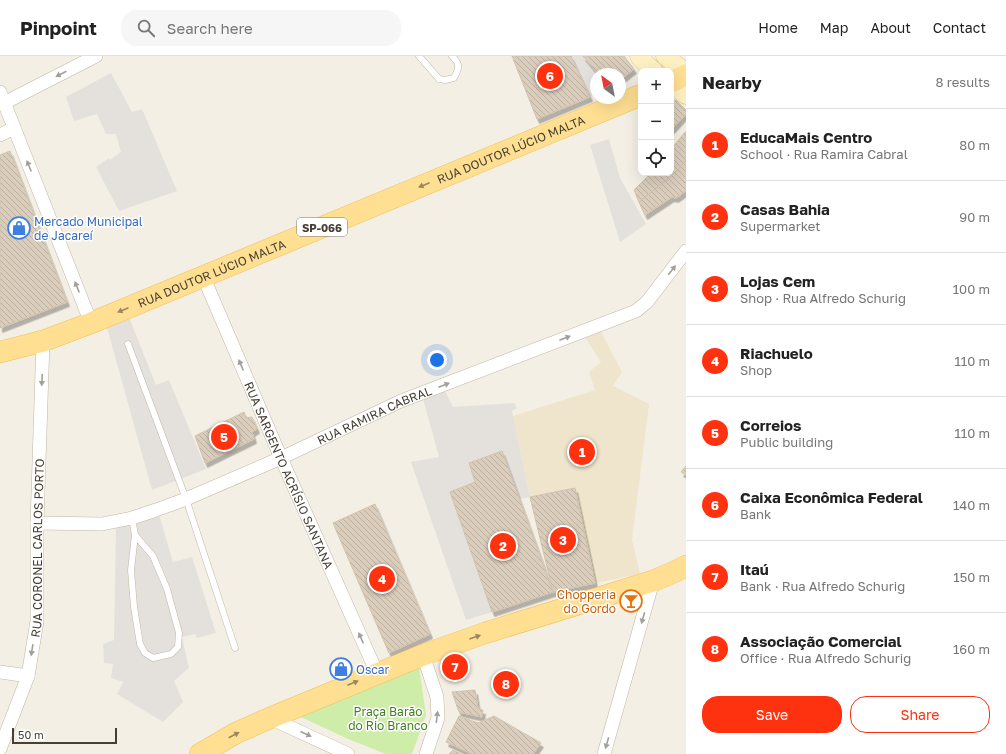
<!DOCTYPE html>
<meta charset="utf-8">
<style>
:root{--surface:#fff;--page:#f6f6f6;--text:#222;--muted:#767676;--line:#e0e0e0;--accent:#ff3210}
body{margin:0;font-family:"Golos Text",sans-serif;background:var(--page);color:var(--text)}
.controls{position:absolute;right:12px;top:12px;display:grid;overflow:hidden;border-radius:8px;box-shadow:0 4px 16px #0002}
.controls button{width:36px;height:36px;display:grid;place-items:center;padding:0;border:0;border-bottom:1px solid var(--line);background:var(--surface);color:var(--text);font:20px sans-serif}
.compass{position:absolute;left:590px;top:12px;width:36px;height:36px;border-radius:50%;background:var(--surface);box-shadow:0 4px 16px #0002;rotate:328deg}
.scale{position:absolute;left:12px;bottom:10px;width:105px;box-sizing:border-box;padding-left:4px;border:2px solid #473f33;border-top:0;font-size:11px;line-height:14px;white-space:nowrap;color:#473f33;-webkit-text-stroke:3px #fff;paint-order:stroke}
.you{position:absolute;left:437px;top:304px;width:14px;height:14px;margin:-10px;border:3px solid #fff;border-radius:50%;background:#1a73e8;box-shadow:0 0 0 6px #1a73e833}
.badge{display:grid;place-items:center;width:26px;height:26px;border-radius:50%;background:var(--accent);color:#fff;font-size:13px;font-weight:700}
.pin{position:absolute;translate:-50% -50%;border:2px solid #fff;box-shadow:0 1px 4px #0006}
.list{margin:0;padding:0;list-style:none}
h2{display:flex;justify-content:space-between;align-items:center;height:52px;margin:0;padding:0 16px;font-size:17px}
h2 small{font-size:13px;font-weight:400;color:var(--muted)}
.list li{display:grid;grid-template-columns:26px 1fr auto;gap:12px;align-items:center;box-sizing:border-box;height:72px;padding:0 16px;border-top:1px solid var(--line)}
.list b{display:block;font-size:15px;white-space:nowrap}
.list p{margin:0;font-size:13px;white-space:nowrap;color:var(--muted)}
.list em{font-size:13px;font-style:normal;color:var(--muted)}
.actions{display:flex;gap:8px;padding:12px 16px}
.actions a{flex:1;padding:9px 0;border:1px solid var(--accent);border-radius:16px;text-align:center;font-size:14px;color:var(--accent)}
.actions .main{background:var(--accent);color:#fff}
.icon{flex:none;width:22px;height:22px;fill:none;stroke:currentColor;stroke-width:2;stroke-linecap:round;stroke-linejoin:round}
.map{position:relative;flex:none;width:686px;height:698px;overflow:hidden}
header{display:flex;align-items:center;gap:24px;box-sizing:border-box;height:56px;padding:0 20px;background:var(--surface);border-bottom:1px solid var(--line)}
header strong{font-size:19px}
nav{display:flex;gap:22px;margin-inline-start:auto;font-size:14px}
.search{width:280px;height:36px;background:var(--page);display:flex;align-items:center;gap:10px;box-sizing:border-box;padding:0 14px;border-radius:16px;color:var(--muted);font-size:15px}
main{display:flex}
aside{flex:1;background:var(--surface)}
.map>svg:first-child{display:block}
</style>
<header>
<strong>Pinpoint</strong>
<div class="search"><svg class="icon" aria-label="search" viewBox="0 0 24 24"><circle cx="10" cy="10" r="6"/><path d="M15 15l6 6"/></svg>Search here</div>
<nav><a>Home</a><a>Map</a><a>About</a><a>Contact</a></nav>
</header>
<main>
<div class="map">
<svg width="686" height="698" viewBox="0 0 686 698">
<defs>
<pattern id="building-back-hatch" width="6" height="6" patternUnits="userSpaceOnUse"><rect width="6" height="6" fill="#dacdbb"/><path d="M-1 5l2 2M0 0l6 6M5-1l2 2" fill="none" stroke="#bcb1a1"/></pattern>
<filter id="shadow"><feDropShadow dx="2.5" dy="4.5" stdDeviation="0" flood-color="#0004"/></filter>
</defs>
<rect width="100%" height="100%" fill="#f4efe4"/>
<path fill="#efe5cc" d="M600,274l22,42 -9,14 36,18 -17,136 8,34 -45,9 -20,-95 -45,9 -17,-81 82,-26 -6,-18 12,-10 -16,-25z"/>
<path fill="#ceeda8" d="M419,611l7,48 -14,39h-26l-38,-15 -51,-24 78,-29z"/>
<path fill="#e4e1dd" d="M571,0h12l15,18h-2v20l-6,3z
M111,17l21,39 10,-3 35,82 -58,20 -23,-44 13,-9 1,2 11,-8 -5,-18h-10l-9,-20 -23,7 -8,-24z
M609,83l11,39 26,46 -26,18 -30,-97z
M129,261l27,68 13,-5 37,89 -54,21 -46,-166z
M445,335l8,16 61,-4 3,5 -5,3 18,86 -11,2 -17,-48 -33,12 6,19 -25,10 42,120 -26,8 -55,-158 28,-5 -16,-58z
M158,455l15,51 19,-5 24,76 -19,5 -2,-4 -13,3 7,31 -15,13 9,21 -20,20 -46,-28 6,-12 -12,-4 2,-14 -9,-1 -1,-19 11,-4 2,-115z"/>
<path fill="url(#building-back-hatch)" stroke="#d2c3ab" filter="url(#shadow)" d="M512,0h59l19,41 -53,22z
M583,0h41l10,13 -14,11v-6h-22z
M671,43l6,2 9,9v4l-15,16z
M686,75v29l-11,13 -36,29 -5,-12 17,-17h20v-24z
M10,95l57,151 -67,26v-173z
M686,104v31l-10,7 -4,-1 -27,18 -6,-13 36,-29z
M244,356l2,6 6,-1 5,12 -5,3 2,7 -49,24 -10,-27z
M502,395l51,141 -61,20 -42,-120 25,-10 -6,-19z
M686,410v9l-5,-3z
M575,432l20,95 -42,9 -23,-95z
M375,448l55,130 -41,19 -56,-130z
M475,634l3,19 5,1 -1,7 -23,-5 -7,-20z
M459,660l19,7 16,-7 47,27 -8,11h-61l-26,-12z
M453,694l8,4h-12z"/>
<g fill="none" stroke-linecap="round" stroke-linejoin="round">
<g stroke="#c0b7a5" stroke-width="7">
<path id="service" d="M419,0l20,23 6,1 9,-2c5,-10 7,-13 -2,-22
M128,288l58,155 49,149
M132,462l3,17 -4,35 3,37 6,37 5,9 8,5 18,-4 7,-7 1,-14 -12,-44 -14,-33 -18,-21"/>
</g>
<g stroke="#c0b7a5" stroke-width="14">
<g id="minor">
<path d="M0,36l91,231"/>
<path d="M4,47l92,-47"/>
<path d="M0,79l14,-7"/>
<path id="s1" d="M203,220l78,182 96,215"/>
<path id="s2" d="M37,467l65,1 30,-6 24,-8 30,-11 95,-41 120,-57 235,-90 11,-9 39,-51"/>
<path d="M423,599l14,42 1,21 -12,36"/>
<path d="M0,616l28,4"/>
<path d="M270,662l78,36"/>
<path id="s3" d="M0,693l28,-73 9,-55v-98l6,-182"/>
<path d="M604,698l49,-173"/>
</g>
</g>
<g stroke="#dcc790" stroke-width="19">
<path id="secondary" d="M639,0l8,9 7,6
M665,0l21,17
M671,28l15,11"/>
</g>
<g stroke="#f0c156" stroke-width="22">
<g id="primary">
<path d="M671,26l15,-7"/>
<path id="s4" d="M0,296l43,-11 48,-18 550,-228"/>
<path d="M200,698l36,-21 34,-15 153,-63 62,-22 168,-52 21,-9 12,-6"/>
</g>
</g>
<use href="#service" stroke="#fff" stroke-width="6"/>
<use href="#minor" stroke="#fff" stroke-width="13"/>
<use href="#secondary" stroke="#fff0c3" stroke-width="18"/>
<use href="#primary" stroke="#ffdf92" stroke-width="21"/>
</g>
<defs><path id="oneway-solid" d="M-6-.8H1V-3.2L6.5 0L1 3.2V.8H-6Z"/></defs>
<g fill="#a39f99">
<use href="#oneway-solid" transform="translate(61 18) rotate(153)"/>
<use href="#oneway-solid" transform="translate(29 110) rotate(-112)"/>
<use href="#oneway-solid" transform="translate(672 214) rotate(-52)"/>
<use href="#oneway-solid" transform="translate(77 231) rotate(-112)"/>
<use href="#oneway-solid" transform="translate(565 282) rotate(-21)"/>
<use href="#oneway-solid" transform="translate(241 309) rotate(-113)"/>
<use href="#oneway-solid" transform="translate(42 324) rotate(92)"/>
<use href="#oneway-solid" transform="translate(444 329) rotate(-21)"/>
<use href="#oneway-solid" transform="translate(643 562) rotate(106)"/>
<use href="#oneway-solid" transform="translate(361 582) rotate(-114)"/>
<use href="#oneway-solid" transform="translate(32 594) rotate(99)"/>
<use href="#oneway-solid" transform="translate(437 661) rotate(-83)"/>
<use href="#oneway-solid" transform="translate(306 678) rotate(25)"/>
<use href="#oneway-solid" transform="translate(607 687) rotate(106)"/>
</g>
<g fill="#9a875e">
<use href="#oneway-solid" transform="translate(424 129) rotate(157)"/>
<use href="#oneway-solid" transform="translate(123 254) rotate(157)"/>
<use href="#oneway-solid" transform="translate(475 581) rotate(-19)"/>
<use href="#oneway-solid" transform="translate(353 627) rotate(-23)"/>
<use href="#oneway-solid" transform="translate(234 679) rotate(-28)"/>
</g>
<defs>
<g id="shop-ring" transform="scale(1.15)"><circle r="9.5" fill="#fff" stroke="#3f7fe0" stroke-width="1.5"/><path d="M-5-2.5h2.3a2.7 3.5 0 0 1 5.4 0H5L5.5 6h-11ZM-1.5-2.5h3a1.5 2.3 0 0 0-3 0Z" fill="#3f7fe0"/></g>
<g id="bar-ring" transform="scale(1.15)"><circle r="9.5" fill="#fff" stroke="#e8710a" stroke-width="1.5"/><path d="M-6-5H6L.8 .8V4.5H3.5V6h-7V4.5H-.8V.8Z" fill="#e8710a"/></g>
</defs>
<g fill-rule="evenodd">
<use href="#shop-ring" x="19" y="172"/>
<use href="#bar-ring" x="631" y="545"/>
<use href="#shop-ring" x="341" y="613"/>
</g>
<g text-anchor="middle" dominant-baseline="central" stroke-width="3" stroke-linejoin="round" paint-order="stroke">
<rect fill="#fff" stroke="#7e7970" stroke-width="1" x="297" y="162" width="50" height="18" rx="3"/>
<g font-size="11" font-weight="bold" fill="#473f33">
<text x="322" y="171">SP-066</text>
</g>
<g font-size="12" fill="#473f33" stroke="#fff">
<text stroke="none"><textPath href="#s4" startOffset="550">RUA DOUTOR LÚCIO MALTA</textPath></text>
<text stroke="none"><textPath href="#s4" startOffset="226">RUA DOUTOR LÚCIO MALTA</textPath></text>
<text stroke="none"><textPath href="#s2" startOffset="359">RUA RAMIRA CABRAL</textPath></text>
<text stroke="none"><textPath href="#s1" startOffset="217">RUA SARGENTO ACRÍSIO SANTANA</textPath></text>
<text stroke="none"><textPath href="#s3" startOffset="207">RUA CORONEL CARLOS PORTO</textPath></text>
</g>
<g font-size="12" fill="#366cbe" stroke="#fff" text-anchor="start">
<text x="34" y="165">Mercado Municipal<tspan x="34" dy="14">de Jacareí</tspan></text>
<text x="356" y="613">Oscar</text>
</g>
<g font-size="12" fill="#c56008" stroke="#fff" text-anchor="end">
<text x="616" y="538">Chopperia<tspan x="616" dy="14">do Gordo</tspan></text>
</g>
<g font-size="12" fill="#447e20" stroke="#fff">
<text x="388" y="655">Praça Barão<tspan x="388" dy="14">do Rio Branco</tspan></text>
</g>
</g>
</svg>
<div class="controls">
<button>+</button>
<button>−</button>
<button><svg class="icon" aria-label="locate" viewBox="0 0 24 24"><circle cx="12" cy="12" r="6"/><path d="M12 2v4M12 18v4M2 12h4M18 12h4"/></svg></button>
</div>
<svg class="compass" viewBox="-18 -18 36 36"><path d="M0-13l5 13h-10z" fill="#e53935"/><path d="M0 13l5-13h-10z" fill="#767676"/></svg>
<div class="scale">50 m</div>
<div class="you"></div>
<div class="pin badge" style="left:582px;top:396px">1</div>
<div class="pin badge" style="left:503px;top:490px">2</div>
<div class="pin badge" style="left:563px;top:484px">3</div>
<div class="pin badge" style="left:382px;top:523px">4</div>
<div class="pin badge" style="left:224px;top:381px">5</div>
<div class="pin badge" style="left:550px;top:20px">6</div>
<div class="pin badge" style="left:455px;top:611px">7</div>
<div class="pin badge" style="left:506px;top:628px">8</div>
</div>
<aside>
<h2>Nearby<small>8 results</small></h2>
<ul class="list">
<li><span class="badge">1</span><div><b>EducaMais Centro</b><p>School · Rua Ramira Cabral</p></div><em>80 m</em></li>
<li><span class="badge">2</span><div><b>Casas Bahia</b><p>Supermarket</p></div><em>90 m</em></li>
<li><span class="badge">3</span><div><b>Lojas Cem</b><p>Shop · Rua Alfredo Schurig</p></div><em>100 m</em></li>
<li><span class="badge">4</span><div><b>Riachuelo</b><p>Shop</p></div><em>110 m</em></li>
<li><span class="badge">5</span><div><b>Correios</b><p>Public building</p></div><em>110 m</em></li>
<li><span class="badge">6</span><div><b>Caixa Econômica Federal</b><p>Bank</p></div><em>140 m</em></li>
<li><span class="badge">7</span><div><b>Itaú</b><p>Bank · Rua Alfredo Schurig</p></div><em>150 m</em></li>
<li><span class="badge">8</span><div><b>Associação Comercial</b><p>Office · Rua Alfredo Schurig</p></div><em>160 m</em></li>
</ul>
<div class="actions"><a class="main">Save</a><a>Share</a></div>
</aside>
</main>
